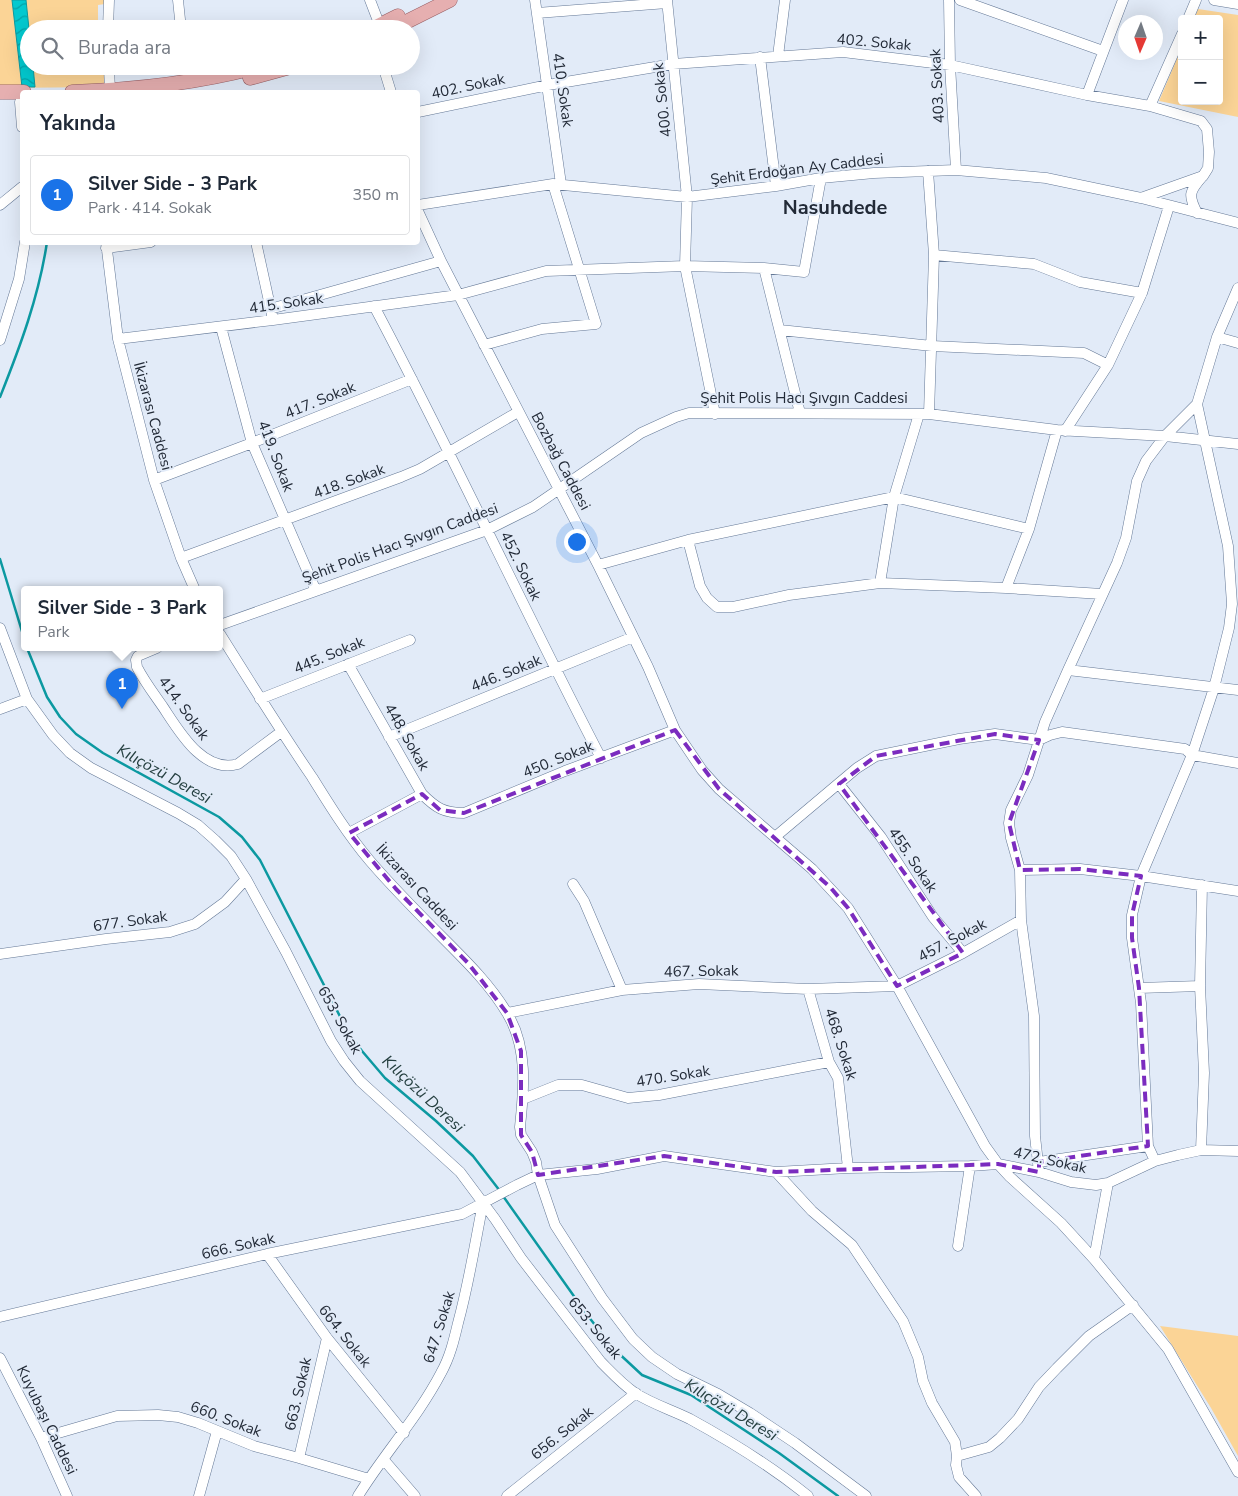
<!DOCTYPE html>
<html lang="tr">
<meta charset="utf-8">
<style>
:root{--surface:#fff;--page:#f6f6f7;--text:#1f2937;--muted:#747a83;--line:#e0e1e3;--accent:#1a73e8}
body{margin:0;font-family:"Nunito Sans",sans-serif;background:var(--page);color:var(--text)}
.controls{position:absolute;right:15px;top:15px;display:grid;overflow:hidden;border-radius:5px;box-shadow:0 5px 20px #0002}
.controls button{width:45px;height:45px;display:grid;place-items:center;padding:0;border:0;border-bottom:1px solid var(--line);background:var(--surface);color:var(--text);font:25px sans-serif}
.compass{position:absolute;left:1118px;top:15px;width:45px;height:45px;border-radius:50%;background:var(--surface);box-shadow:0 5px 20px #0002;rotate:182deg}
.you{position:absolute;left:576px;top:541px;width:18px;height:18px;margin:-12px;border:4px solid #fff;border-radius:50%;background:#1a73e8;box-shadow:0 0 0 8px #1a73e833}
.badge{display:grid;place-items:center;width:32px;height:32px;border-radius:50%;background:var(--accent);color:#fff;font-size:16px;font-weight:700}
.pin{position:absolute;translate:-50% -41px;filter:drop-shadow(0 1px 2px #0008)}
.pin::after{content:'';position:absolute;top:26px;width:18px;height:15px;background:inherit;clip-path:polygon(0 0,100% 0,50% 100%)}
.popup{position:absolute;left:21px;top:586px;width:202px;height:65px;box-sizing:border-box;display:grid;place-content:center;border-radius:5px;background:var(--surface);filter:drop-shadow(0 1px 4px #0005);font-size:16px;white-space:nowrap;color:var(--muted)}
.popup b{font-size:19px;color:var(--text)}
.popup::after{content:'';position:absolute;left:50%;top:100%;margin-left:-10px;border:10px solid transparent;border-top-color:var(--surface)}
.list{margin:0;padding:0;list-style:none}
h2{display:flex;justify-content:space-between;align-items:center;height:65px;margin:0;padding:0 20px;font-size:21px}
h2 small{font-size:16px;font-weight:400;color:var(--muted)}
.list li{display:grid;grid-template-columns:32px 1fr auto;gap:15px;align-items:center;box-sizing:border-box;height:80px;margin:0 10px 10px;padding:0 10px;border:1px solid var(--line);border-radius:5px}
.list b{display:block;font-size:19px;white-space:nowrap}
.list p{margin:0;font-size:16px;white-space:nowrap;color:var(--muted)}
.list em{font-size:16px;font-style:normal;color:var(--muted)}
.icon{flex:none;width:28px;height:28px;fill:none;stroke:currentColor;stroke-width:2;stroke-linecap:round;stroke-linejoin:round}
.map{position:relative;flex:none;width:1238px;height:1496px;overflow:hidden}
.search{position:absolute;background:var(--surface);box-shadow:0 5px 20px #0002;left:20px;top:20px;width:400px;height:55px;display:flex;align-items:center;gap:12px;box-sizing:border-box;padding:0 18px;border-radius:28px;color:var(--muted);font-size:19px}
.panel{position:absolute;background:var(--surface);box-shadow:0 5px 20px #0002;left:20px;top:90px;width:400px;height:155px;border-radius:5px}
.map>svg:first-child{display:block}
</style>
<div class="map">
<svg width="1238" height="1496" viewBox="0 0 1238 1496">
<defs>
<pattern id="water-waves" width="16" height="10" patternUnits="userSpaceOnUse" patternTransform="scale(1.25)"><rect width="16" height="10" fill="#03c9cf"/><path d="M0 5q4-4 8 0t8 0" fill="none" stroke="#04a3a9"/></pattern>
</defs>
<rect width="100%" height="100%" fill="#e2ebf8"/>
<path fill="#fbd496" d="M0,0h106l-1,4 -7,1v24h-69v37h68v3l7,-1 1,17 -2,2 -103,1z
M1198,9l40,6v102l-79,-16 23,-54v54h37v-82h-25z
M1160,1326l78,10v120l-27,-48z"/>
<path fill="url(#water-waves)" stroke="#0c99a1" d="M12,0h14l3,29v37h4l2,21h-13z"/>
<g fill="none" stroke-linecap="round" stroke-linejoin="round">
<path stroke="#0c99a1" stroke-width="2.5" d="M0,397c20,-50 39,-101 47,-155
M0,559l24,79
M27,648l20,49 13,20 16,17 27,19 116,64 23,20 18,23 89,174 13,17 23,27 51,43 37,35 27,35
M503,1196l85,120 25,32 29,27 49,20 88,58 59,43"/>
<g stroke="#647896" stroke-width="11">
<path id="minor" d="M178,0l3,29
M370,0l10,26
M535,0l26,184
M667,0l20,197 -2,69 30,148
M949,0l1,65 6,105
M960,0l143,51
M1214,0l24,4
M537,13l130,-10
M1188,19l8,-19
M108,29l1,-29
M778,56l7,-56
M760,57l16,129
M109,66l1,26
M188,66l2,15
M383,66l8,26
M1087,95l36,-95
M20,102l2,25
M1150,106l32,-72
M418,112l130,-27 125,-21 170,-12 107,13 137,30 63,11 51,15 6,8 2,23 -1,16 -5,8 -62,22
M928,171l6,84 -5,159
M0,205l22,-18
M418,205l135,-21 134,13 89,-11 45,-8 53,-5 82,-3 90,8 95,20 97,25
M418,211l23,50 157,304 50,102 27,63 27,40 17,19 93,80 36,39 49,78 88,160 13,18 12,13 51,46 33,36 74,90 70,123
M1197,213c-9,-18 -8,-21 5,-36
M106,242l12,97 36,141 27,78 14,32
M256,242l16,73
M106,248l45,-6
M934,255l100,9 46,18 62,11
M764,268l36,145
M374,306c79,149 149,302 227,452
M270,309l171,-48
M221,327l31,116 64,148
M780,330l152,16 152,7 24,12
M1217,337l21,6
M118,339l155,-19 185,-25 88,-24 139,-5 79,2 40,4 17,-94
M0,340l19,-61 6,-37
M484,345l58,-16 54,-5 -43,-140
M1065,431l43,-66 34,-72 27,-87
M154,480l98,-37 160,-64
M688,540l12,46 7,12 10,9h16l56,-12 91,-12 126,5 96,6
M181,558l220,-81 19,-8 98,-57
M598,565l90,-25 206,-43 135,32
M880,583l14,-86 25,-83
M1006,588l23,-59 28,-99
M220,625l267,-95 46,-23 108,-74 35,-16 13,-4 240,1 128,16 108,6 73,8
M0,628l27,71 26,36 17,18 21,15 87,45 20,12 17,15 16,16 15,23 40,73 45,89 13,20 16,20 100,91 35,47 26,39 80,104c11,11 21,22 34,31 17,11 37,17 55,26 42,23 81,47 118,77
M220,634c30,48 60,96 92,143 18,29 36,58 58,84 24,28 50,54 76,80 22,22 45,45 61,72 21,34 17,76 13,114l1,8 11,17 4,10 2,13 17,50 47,73 31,41 19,18 25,17 41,20 32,19 45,30 71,53
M157,648l-19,8 -2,4 1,7c7,14 17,27 26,40 16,24 40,67 75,57l43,-32
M348,664l74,130c14,14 22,19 42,19l101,-42 110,-41
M1068,670l170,20
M260,699l150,-59
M0,709l27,-10
M389,737l244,-100
M839,784l42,53 52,80 30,36
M349,833l73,-39
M775,837l82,-69 19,-12 83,-17 36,-5 44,6 11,-5 12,-3 123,17 7,6 46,8
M1020,870l60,-1 61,7 97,15
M573,884l11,17 38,89
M0,954l106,-15 64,-7 25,-8 30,-22 21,-23
M1139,988l61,-2
M808,989l21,73 9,16 10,90
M507,1013l115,-23 77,-6 109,5 89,-3 66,-33 58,-33
M523,1099l35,-14h24l46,13 31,-3 170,-33
M1201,1150l3,-77 -4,-87 2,-101
M1155,1161l-7,-15 -7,-143 -9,-65v-23l9,-39 51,-121 22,-67 15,-60 3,-24 -4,-58 -31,-142
M1039,1162l109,-16
M776,1172l36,39 40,34 51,76 15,36 5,24 9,22 23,39 2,14 -1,9 3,12 17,19
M1039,1172l-4,-36 -1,-120 -13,-96 -1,-50 -9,-32 -2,-15 2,-13 17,-35 17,-53 23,-52 49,-107 9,-25 11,-57 9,-20 19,-25 32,-32 20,-67 21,-49
M958,1246l12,-80
M267,1254l60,84 77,95
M1094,1259l14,-76
M0,1317l267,-63 195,-40 55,-29 21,-10 59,-6 67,-13 112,16 72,-4 122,-2 28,-2 41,8 32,10 25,3 12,-2 47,-22 23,-6 23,-5 37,1
M0,1358l41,80 26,58
M41,1438l76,-22 41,-1 20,2 20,6 56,23 45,12 70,21
M957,1456l32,-9 11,-9 18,-19 21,-32 18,-19 32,-32 44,-31
M299,1458l28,-120
M384,1460l31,36
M199,1496l18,-65
M358,1496c26,-42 60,-79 83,-123 9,-16 13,-33 17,-50 11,-40 17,-80 25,-120
M507,1496l129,-103"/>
</g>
<g stroke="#965e64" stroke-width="15">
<path id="major" d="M372,29l26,-13
M392,29l58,-29
M250,78l44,-12
M0,92h24
M72,92c64,-2 127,-9 189,-26"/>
</g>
<use href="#minor" stroke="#fff" stroke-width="10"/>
<use href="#major" stroke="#e6afb0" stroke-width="14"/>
</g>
<path fill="none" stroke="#7b2cbf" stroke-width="4" stroke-dasharray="10 6" stroke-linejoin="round" d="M675,730l44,59 111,98 18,21 49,78 66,-33 -124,-169 37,-28 119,-22 44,6 -30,83 11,47 60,-1 61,7 -9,39v23l7,50 9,158 -109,16v10l-41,-8 -222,8 -112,-16 -126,19 -6,-23 -11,-17v-84l-14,-38 -39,-50 -72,-74 -47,-56 73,-39 18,16 24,3z"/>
<g text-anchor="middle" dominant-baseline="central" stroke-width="4" stroke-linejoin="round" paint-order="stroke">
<g font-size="15" fill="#222a37" stroke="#e2ebf8">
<text transform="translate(874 42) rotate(5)">402. Sokak</text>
<text transform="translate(468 86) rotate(-12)">402. Sokak</text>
<text transform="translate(937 86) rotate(-93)">403. Sokak</text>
<text transform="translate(563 90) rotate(82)">410. Sokak</text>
<text transform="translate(662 100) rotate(-96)">400. Sokak</text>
<text transform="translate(797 169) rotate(-7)">Şehit Erdoğan Ay Caddesi</text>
<text transform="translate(286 303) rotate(-8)">415. Sokak</text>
<text x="804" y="398">Şehit Polis Hacı Şıvgın Caddesi</text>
<text transform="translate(320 400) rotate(-22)">417. Sokak</text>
<text transform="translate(153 416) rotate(75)">İkizarası Caddesi</text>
<text transform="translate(276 456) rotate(69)">419. Sokak</text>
<text transform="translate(561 461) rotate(62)">Bozbağ Caddesi</text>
<text transform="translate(349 481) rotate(-20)">418. Sokak</text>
<text transform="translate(400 543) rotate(-20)">Şehit Polis Hacı Şıvgın Caddesi</text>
<text transform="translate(521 566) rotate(64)">452. Sokak</text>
<text transform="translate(329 655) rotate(-22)">445. Sokak</text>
<text transform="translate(506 673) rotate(-22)">446. Sokak</text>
<text transform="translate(184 708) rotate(54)">414. Sokak</text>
<text transform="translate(407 737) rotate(60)">448. Sokak</text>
<text transform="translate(558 759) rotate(-22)">450. Sokak</text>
<text transform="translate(913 860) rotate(56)">455. Sokak</text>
<text transform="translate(417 887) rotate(47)">İkizarası Caddesi</text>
<text transform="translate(130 921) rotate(-8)">677. Sokak</text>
<text transform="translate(952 940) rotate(-28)">457. Sokak</text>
<text transform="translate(701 971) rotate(-1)">467. Sokak</text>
<text transform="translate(340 1020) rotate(61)">653. Sokak</text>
<text transform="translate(841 1044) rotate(72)">468. Sokak</text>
<text transform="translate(673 1076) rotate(-9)">470. Sokak</text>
<text transform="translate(1050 1160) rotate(13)">472. Sokak</text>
<text transform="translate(238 1246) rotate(-13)">666. Sokak</text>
<text transform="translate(439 1327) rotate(-73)">647. Sokak</text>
<text transform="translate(595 1328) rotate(51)">653. Sokak</text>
<text transform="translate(345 1336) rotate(52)">664. Sokak</text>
<text transform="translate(298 1394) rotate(-77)">663. Sokak</text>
<text transform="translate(226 1419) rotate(21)">660. Sokak</text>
<text transform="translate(47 1420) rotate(64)">Kuyubaşı Caddesi</text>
<text transform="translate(562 1433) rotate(-39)">656. Sokak</text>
</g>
<g font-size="16" font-style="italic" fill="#264041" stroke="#e2ebf8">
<text transform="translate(164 774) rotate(29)">Kılıçözü Deresi</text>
<text transform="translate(423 1094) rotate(43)">Kılıçözü Deresi</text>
<text transform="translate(731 1410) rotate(31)">Kılıçözü Deresi</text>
</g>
<g font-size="20" font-weight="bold" fill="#222a37" stroke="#e2ebf8">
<text x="835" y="207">Nasuhdede</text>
</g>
</g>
</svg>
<div class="controls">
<button>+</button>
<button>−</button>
</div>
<svg class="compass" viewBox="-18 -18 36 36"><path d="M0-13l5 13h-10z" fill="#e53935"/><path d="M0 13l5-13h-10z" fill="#747a83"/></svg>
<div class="you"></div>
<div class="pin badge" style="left:122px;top:709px">1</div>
<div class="popup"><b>Silver Side - 3 Park</b>Park</div>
<div class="search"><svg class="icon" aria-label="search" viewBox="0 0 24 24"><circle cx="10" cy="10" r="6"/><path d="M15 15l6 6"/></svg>Burada ara</div>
<section class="panel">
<h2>Yakında<small></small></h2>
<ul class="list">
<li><span class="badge">1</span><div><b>Silver Side - 3 Park</b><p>Park · 414. Sokak</p></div><em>350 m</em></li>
</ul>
</section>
</div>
